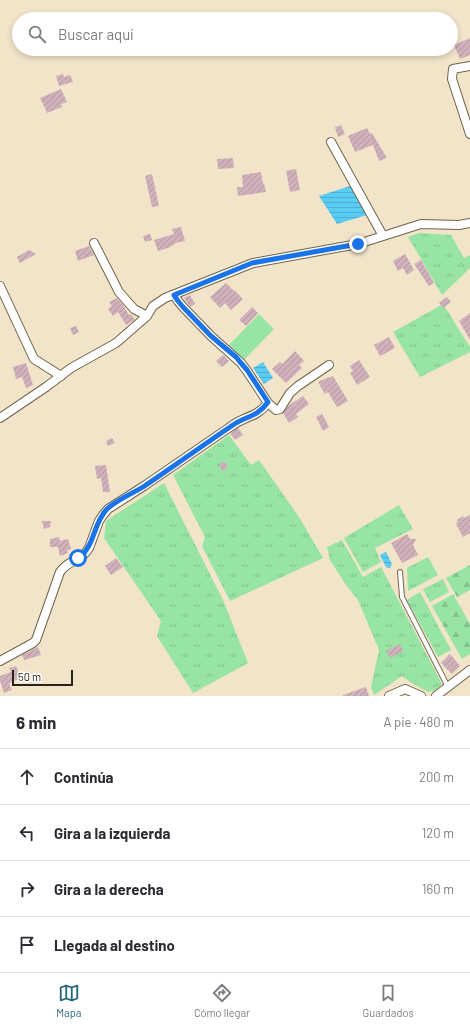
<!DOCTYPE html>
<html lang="es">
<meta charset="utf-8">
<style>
:root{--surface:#fff;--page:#f2f2f3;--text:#2b2b33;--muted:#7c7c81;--line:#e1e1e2;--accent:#25677a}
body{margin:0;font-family:Barlow,sans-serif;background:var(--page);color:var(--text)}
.scale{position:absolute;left:12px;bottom:10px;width:61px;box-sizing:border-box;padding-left:4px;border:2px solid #282319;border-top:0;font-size:11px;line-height:14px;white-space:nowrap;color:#282319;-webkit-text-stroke:3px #fff;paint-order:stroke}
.stop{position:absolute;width:12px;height:12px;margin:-9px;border:3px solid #1a73e8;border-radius:50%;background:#fff}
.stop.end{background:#1a73e8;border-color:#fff;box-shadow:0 1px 4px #0008}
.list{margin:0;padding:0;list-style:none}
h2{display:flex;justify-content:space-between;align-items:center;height:52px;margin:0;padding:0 16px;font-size:17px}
h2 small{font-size:13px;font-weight:400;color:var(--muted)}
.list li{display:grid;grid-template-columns:26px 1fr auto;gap:12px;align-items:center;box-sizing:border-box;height:56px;padding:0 16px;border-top:1px solid var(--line)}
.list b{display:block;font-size:15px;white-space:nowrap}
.list em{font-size:13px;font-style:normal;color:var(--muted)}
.icon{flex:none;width:22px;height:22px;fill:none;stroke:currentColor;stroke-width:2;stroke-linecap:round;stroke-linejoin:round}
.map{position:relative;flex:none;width:470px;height:696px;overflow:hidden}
.search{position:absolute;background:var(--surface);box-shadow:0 2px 6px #0003;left:12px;right:12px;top:12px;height:44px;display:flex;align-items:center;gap:10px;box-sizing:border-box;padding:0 14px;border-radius:22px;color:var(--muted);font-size:15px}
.sheet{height:276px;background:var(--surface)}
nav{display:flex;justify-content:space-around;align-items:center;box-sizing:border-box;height:56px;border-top:1px solid var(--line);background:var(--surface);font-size:11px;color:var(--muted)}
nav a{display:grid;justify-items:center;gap:2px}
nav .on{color:var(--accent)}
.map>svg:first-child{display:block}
</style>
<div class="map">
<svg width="470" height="696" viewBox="0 0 470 696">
<defs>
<pattern id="grass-tufts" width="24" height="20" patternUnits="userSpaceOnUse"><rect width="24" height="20" fill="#97e4a5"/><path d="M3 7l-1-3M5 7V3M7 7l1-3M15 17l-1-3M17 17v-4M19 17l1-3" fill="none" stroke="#82c38d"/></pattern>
<pattern id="forest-firs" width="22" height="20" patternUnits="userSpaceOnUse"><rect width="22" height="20" fill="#97e4a5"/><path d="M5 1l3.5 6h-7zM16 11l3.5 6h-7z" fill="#82c38d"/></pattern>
<pattern id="water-rules" width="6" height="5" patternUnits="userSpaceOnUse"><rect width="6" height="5" fill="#59ccf4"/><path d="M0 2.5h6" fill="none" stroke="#4dafd1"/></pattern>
<pattern id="building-hatch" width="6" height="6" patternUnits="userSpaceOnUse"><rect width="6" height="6" fill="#d0b1bb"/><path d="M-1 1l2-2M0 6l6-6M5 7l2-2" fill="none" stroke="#b398a0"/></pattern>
</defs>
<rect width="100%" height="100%" fill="#f1e4c9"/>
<path fill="url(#grass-tufts)" d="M419,233l32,2 13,23 6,-3v13l-28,27 -34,-58z
M443,304l27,43v5l-50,25 -27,-45z
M229,435l22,30 8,-5 40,57 24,41 -93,43 -28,-55 3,-9 -32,-62z
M164,483l59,117 25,63 -55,30 -36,-57 4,-15 -57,-83 2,-17z
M399,505l14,24 -38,19 6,14 -18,10 -19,-34z
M342,540l21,37 18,-10 61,117 -7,6 -7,2 -18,-10 -8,-6 -28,19 -3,-8 8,-37 -21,-50 -12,-15 -16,-25 -3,-13z
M428,557l10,18 -30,16 -1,-23z
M443,579l6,13 -19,10 -7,-13z
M420,592l31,58 -13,7 -31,-57z"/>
<path fill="url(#forest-firs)" d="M470,565v25l-13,7 -11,-19z
M453,594l17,30v30l-8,5 -30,-53z"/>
<path fill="#97e4a5" d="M259,314l15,15 -31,32 -15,-15z"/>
<path fill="url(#water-rules)" d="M350,186l17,29 -30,9 -18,-28z
M263,362l10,16 -9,6 -11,-16z
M386,552l6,12 -2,4 -4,-1 -6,-12z"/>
<path fill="url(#building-hatch)" d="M470,38v17l-10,4 -6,-14z
M63,74l1,3 6,-2 3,7 -14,4 -3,-10z
M61,89l6,13 -6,2 1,3 -15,6 -7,-15z
M341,125l4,9 -7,3 -3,-10z
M367,128l3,6 2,-1 15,25 -8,3 -6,-16 -18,7 -7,-16z
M233,158l1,10 -16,1 -1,-10z
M296,169l4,21 -10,2 -4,-21z
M261,172l2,12 1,-1 2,9 -28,4 -1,-9h6l-1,-12z
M152,174l7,32 -7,1 -7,-31z
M181,227l4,14 -10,2v1l-4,2v1l-13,4 -4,-11 20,-6 -2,-5z
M150,234l2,6 -7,2 -2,-6z
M89,246l5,9 -16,6 -3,-10z
M29,250l7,4 -16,9 -3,-6z
M405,254l9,16 -7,5 -4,-7 -5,3 -5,-10z
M421,260l13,23 -5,3 -15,-22z
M226,283l8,8v-1l9,9 -12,11 -6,-7 -5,5 -10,-11z
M190,295l5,9 -5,3 -6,-9z
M447,297l4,5 -8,6 -4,-5z
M117,298l6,7 6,10 2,-1 4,6 -9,5 -8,-13 -5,4 -5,-7 4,-3 -3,-4z
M252,307l6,6 -12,13 -7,-6z
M470,313v27l-11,-19z
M76,326l3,6 -6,3 -3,-7z
M389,337l6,11 -15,8 -6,-11z
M295,351l9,10 -5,4 3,3 -16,15 -14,-14 8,-7 2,2z
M223,355l6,6 -7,6 -6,-6z
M359,360l11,17 -13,8 -7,-12 3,-2 -3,-5z
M26,363l7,22 -7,3 -4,-11 -6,2 -3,-12z
M333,376l15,25 -11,6 -9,-15 -3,2 -7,-12 11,-5v1z
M303,396l6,8 -13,10 2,3 -9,6 -6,-10 5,-7z
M322,414l7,13 -6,4 -7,-14z
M238,428l5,7 -8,5 -5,-7z
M112,438l3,5 -7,3 -2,-5z
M225,462l3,6 -6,3 -3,-7z
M106,465l4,27h-7l-2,-14 -4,1 -2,-13z
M470,515v18l-7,4 -6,-11 -1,-3 2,-1 -1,-2 6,-4 1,2z
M42,521h9l-1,6 -6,2z
M407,534l3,5h6l-3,6 5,10 -16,8 -11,-20z
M59,537l1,4 8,-2 3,10 -4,1 1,3 -8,3 -2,-9h-8v-8z
M116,558l7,9 -12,8 -6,-9z
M400,644l3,7 -13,7 -4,-7z
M38,647l3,8 -17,5 -2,-5z
M450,654l10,12 -8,8 -11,-11z
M16,666l5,12 -12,5 3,7 -8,3 -4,-12v-5l11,-4 -2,-4z
M366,687l3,9h-26v-1z"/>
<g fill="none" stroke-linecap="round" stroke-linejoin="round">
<g stroke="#6e634b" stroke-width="6">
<path id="service" d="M400,572l2,25 46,90"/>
</g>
<g stroke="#6e634b" stroke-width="10">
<path id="minor" d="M470,66l-17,3 -1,10 18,55
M331,142l52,94
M94,243l25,49 15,17 13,7
M0,286l34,73 27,17
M174,295l4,6 5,6 28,29 30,27 6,8 21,32 8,7 4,-1 10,-16 8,-7 31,-21
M0,418l46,-31 25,-19 45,-25 31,-27 6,-10 12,-8 88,-35 105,-19 63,-20 38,1 11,-2
M0,661l33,-18 3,-3 24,-68c8,-11 13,-9 22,-16 3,-2 5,-5 7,-8l10,-27 4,-6 5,-6 36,-23 86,-59c4,-3 9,-6 14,-8 10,-4 17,-7 24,-16
M389,696l16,-7 16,7
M436,696l34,-26"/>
</g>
<use href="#service" stroke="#fff" stroke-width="4"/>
<use href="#minor" stroke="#fff" stroke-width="8"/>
</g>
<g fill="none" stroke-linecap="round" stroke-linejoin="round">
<path stroke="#1a73e8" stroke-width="5" d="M78,558c17,-11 15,-35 29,-49 11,-10 27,-16 39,-24 28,-19 56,-39 84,-58 4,-3 9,-6 14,-8 10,-4 17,-7 24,-17l-21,-32 -6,-7 -5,-6 -25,-21 -28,-29 -5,-6 -4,-6 78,-32 106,-19"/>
</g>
</svg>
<div class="scale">50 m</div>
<div class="stop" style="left:78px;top:558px"></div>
<div class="stop end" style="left:358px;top:244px"></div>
<div class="search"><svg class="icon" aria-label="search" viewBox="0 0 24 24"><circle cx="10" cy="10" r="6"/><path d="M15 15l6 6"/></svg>Buscar aquí</div>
</div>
<section class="sheet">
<h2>6 min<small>A pie · 480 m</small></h2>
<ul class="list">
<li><svg class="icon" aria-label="ahead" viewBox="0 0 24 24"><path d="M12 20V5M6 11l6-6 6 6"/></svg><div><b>Continúa</b></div><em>200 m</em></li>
<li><svg class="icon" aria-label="left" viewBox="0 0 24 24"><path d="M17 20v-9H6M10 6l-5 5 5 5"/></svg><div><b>Gira a la izquierda</b></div><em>120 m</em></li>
<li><svg class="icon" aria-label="right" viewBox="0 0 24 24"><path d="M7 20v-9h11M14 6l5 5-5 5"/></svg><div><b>Gira a la derecha</b></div><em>160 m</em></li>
<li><svg class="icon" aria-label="arrive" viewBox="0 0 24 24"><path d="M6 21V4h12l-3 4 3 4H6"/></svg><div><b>Llegada al destino</b></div></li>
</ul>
</section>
<nav>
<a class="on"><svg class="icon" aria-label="map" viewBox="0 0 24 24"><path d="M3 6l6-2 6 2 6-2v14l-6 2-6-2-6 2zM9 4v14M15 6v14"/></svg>Mapa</a>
<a><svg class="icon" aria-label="directions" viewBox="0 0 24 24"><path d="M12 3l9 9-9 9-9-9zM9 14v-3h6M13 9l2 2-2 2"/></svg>Cómo llegar</a>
<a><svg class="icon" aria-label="saved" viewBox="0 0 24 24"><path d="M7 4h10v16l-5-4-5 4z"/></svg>Guardados</a>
</nav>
